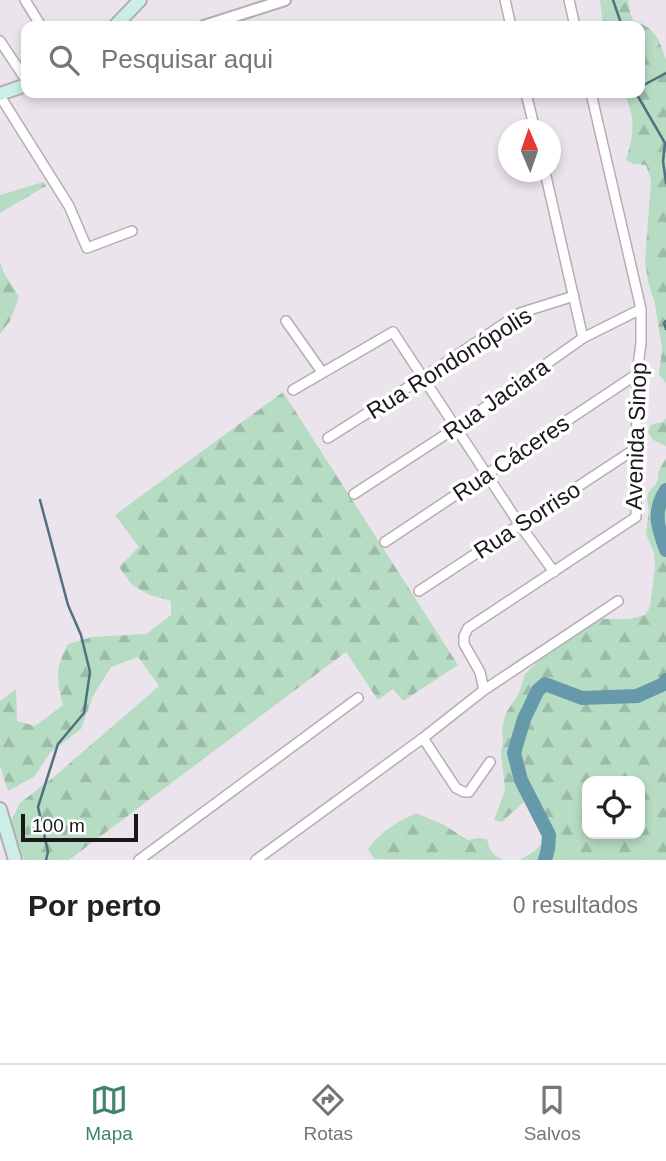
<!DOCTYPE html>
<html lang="pt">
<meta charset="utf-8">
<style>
:root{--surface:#fff;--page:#f6f6f6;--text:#222;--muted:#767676;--line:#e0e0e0;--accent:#428270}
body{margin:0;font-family:Arial,sans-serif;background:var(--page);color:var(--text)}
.controls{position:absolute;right:21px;bottom:21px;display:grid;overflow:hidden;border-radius:14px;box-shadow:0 4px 10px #0003}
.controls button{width:63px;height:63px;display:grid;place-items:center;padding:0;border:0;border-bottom:2px solid var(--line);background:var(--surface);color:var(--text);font:35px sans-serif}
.compass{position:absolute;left:498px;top:119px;width:63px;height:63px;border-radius:50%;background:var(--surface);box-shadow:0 4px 10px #0003;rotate:358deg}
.scale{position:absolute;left:21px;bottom:18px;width:117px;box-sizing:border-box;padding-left:7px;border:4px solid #1a181a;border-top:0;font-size:19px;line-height:24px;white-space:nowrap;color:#1a181a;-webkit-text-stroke:5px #fff;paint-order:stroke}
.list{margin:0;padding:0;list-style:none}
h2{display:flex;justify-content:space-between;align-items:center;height:91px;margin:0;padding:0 28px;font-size:30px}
h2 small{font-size:23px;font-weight:400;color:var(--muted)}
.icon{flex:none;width:38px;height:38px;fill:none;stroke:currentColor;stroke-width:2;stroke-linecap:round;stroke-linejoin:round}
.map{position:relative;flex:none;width:666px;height:860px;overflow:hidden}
.search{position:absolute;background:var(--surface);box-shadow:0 4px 10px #0003;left:21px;right:21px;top:21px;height:77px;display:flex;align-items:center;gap:18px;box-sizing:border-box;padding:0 24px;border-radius:14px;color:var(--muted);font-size:26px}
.sheet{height:203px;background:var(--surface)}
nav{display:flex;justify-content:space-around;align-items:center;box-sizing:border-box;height:98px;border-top:2px solid var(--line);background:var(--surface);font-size:19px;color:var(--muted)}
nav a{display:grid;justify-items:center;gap:4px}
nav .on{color:var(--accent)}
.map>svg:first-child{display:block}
</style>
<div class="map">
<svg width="666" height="860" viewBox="0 0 666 860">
<defs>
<pattern id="forest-firs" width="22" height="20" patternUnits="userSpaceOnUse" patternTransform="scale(1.75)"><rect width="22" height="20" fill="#b7dcc4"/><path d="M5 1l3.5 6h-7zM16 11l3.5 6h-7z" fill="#9dbca8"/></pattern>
</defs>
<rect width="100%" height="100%" fill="#ece4ec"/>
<path fill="url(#forest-firs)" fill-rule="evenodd" d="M600,0h28l1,8 4,12c24,10 25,17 33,40v323l-7,-8 3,-26 -7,-45 -7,-23 -3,-20 6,-81 -5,-15 -13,-1 -7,-4c8,-27 10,-41 -2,-67h16v-67h-37z
M43,182l3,4 -46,27v-18z
M0,262l4,11 15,24 -9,24 -10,13z
M283,392l175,273 -55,36 -10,-12 -15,11 -32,-48 -277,208h-45l-14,-37 10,-20 35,-27 104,-90 -21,-29 -27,10 -18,29 -12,33 -31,24 -15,23 -27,15 -8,-25v-65l16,-12 1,32 18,5 28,-21c-7,-26 -8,-37 5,-61l24,-7 54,-3 25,-19v-14l-21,-6 -18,-10 -13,-18 20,-20 -24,-32z
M666,418v28l-13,-6 -5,-8 3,-7 12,-3z
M666,458v402h-146l16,-10 12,-15 -18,-39 -28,26 -8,-2 11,-30 -4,-38 2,-10 -1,-13 4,-16 13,-20 6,-19 24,-24 49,-31h31l16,-4 5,-8 5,-39 -1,-15 -8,-19 3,-24 -2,-10 1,-7 7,-8 3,-6v-7zM587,781h53v53h-53z
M416,813l28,12 24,15 10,-2 9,1c2,11 6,16 16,21l-129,-1 -6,-10c13,-18 28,-26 48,-36z"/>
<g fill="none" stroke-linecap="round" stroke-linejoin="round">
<path stroke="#4f727e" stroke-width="2.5" d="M613,0l9,26
M640,87l26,-14
M636,93l29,50 -2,18 3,22
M666,321l-2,2 2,6
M40,500l28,105 13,30 9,37 -6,41 -26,31 -20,63 10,45 -2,8"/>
<path stroke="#6699a9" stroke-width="14" d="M666,490c-14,22 -8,38 0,60
M545,860l3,-11 1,-14 -28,-55 -7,-27 10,-34 14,-29 7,-6 37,14 55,-2 27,-12 2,-4"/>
<g stroke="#b4adb4" stroke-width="12">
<path id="minor" d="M25,0l16,26
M505,0l6,26
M569,0l6,26
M0,41l26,39
M526,93l9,37
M0,96l69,110 18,42 45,-17
M545,172l38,166
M286,321l36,51
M293,390l100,-58 127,193 34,47
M328,438l96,-61 96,-64 54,-17
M354,494l103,-67 126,-89 58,-29
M385,542l252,-168
M419,591l216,-142
M484,690l-4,-18 -16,-28v-8l4,-8 168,-111 1,-143 4,-31v-34l-50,-216
M423,738l33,50 8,4h5l21,-30
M139,860l219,-162
M256,860l167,-122 61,-48 134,-89"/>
</g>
<g stroke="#b4adb4" stroke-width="14">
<path id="tertiary" d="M204,26l81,-26"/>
</g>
<g stroke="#b4adb4" stroke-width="16">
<path id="secondary" d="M115,26l25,-26
M0,94l26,-9
M0,809l15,51"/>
</g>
<use href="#minor" stroke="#fff" stroke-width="9"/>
<use href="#tertiary" stroke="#fff" stroke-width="10"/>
<use href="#secondary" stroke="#cbeee5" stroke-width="12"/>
</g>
<g text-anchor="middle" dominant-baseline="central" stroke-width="7" stroke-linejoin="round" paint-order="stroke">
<g font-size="23" fill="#1a181a" stroke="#fff">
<text transform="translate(449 363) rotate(-32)">Rua Rondonópolis</text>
<text transform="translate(496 399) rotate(-35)">Rua Jaciara</text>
<text transform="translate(636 436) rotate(-88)">Avenida Sinop</text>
<text transform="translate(511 458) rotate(-34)">Rua Cáceres</text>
<text transform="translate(527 520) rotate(-33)">Rua Sorriso</text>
</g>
</g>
</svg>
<div class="controls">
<button><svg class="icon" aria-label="locate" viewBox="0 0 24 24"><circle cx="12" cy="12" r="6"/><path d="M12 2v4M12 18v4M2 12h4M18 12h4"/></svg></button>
</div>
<svg class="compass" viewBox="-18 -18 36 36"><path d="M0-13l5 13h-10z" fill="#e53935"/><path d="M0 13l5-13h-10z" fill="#767676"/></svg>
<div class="scale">100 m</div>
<div class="search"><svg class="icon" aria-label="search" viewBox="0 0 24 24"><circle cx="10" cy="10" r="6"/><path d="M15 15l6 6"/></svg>Pesquisar aqui</div>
</div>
<section class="sheet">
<h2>Por perto<small>0 resultados</small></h2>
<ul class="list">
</ul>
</section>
<nav>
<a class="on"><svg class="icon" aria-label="map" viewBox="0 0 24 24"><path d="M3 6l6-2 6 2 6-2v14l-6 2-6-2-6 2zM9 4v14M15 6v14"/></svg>Mapa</a>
<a><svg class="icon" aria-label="directions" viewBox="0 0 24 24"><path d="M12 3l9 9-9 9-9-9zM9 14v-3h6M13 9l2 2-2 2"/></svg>Rotas</a>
<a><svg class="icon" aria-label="saved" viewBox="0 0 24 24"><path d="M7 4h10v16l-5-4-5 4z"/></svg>Salvos</a>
</nav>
